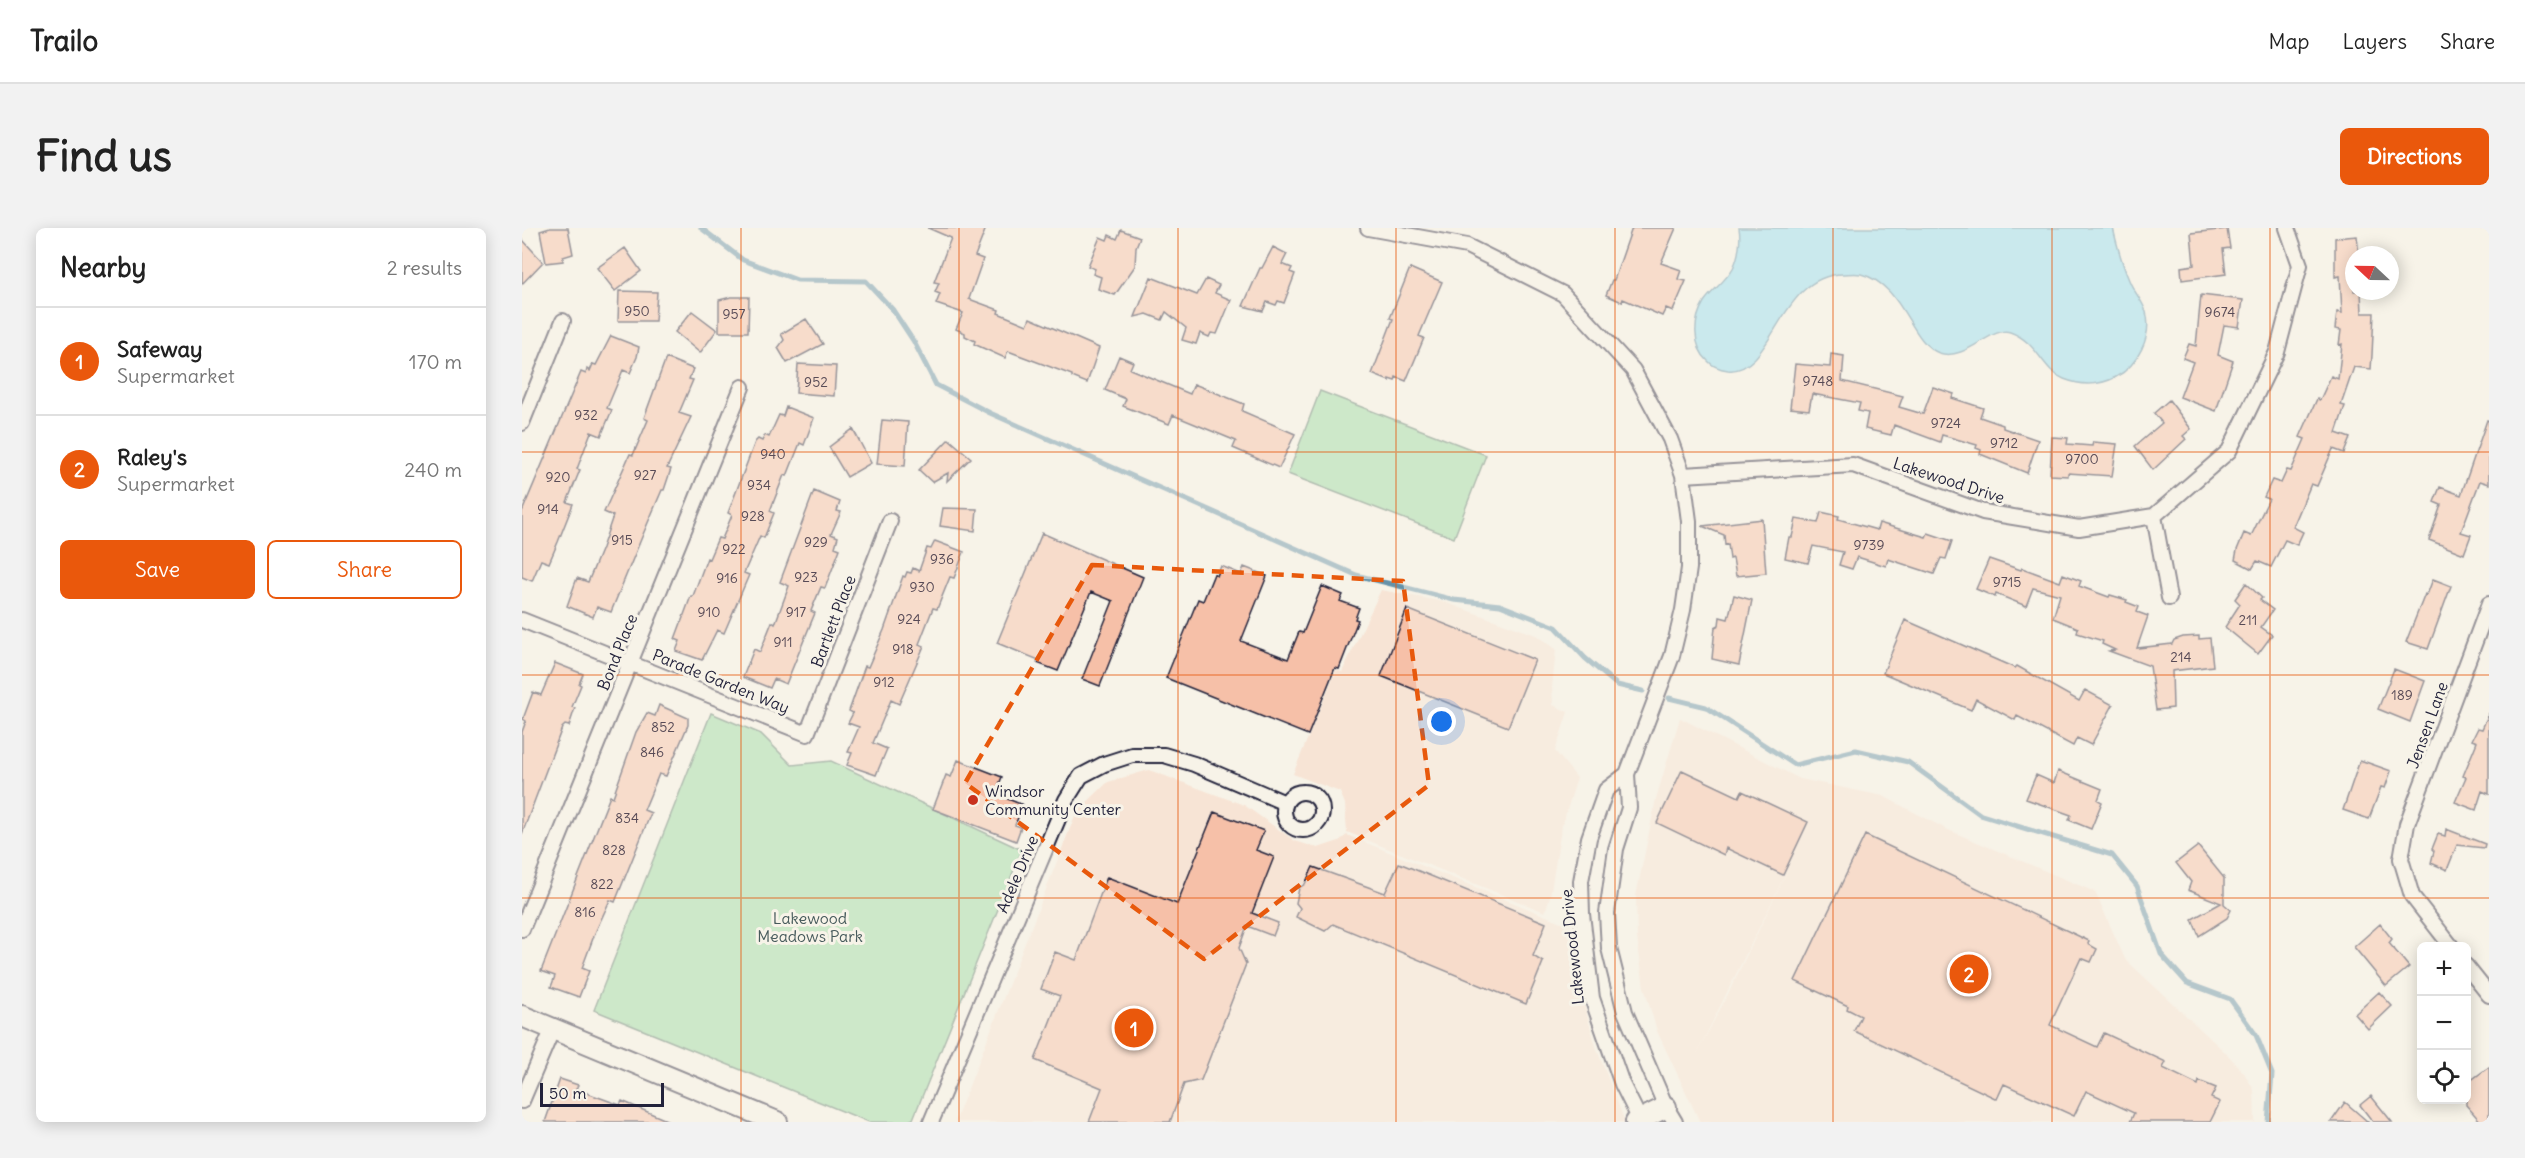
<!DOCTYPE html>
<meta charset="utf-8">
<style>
:root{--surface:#fff;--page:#f2f2f2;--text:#222;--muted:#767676;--line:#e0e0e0;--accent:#ea580c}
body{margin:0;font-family:Delius,sans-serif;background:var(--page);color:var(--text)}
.controls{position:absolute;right:18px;bottom:18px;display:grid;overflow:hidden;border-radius:9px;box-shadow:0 3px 15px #0003}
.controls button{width:54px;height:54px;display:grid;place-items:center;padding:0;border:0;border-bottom:2px solid var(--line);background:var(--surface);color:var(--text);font:30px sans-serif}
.compass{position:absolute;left:1823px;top:18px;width:54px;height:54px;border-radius:50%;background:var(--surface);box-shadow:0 3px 15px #0003;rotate:292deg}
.scale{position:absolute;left:18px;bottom:15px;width:124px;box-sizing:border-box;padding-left:6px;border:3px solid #22223b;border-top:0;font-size:16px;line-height:21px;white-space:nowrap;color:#22223b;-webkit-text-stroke:4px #f7f3e8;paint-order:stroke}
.you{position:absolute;left:920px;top:494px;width:21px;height:21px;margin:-15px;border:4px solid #fff;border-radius:50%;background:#1a73e8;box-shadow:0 0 0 9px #1a73e833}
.badge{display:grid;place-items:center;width:39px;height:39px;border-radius:50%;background:var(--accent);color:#fff;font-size:20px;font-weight:700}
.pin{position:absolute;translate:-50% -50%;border:3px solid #fff;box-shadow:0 2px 6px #0006}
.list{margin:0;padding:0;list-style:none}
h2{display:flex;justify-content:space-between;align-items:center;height:78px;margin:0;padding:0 24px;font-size:26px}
h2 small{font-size:20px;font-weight:400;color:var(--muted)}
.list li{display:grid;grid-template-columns:39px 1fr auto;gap:18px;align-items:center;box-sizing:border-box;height:108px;padding:0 24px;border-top:2px solid var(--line)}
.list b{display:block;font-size:22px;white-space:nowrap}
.list p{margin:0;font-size:20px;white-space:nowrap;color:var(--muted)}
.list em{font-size:20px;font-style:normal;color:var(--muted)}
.actions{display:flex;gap:12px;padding:18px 24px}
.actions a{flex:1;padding:14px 0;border:2px solid var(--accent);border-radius:9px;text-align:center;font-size:21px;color:var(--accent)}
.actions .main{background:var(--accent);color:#fff}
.icon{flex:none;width:33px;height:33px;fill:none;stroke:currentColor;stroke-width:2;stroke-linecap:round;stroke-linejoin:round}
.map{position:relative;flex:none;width:1967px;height:894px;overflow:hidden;border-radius:9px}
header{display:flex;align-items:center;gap:36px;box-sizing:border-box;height:84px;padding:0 30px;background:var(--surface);border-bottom:2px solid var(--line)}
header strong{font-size:28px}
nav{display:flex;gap:33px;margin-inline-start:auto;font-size:21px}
.intro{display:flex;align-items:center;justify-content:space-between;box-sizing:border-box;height:144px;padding:0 36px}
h1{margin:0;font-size:42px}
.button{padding:15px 27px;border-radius:9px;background:var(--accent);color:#fff;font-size:21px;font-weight:700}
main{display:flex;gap:36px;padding:0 36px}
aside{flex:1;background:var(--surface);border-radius:9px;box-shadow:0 3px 15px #0003}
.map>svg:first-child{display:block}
</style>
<header>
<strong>Trailo</strong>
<nav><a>Map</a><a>Layers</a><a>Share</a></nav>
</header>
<div class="intro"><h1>Find us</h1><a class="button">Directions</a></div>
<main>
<aside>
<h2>Nearby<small>2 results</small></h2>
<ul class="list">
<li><span class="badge">1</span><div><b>Safeway</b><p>Supermarket</p></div><em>170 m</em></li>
<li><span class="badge">2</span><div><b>Raley's</b><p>Supermarket</p></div><em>240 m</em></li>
</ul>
<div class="actions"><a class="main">Save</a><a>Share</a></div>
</aside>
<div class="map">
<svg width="1967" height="894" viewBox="0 0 1967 894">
<rect width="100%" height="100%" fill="#f7f3e8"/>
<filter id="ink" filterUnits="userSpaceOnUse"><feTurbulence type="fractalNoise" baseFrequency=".0167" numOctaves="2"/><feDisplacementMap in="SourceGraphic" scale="12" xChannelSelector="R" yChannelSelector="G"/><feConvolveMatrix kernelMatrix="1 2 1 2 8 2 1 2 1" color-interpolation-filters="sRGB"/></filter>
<g filter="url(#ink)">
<path fill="#f7e4d5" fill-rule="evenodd" d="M859,362l63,12 92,33 20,14 -4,38 1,18 15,7 -13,39 22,27 -16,51 -11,67 -5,16 -198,-80 -2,-28 -5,-12 -47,-18 43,-104 6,2z
M1158,490l120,61 83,17 63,33 149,63 30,67 102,95 17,19 10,17 1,32h-555l-43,-91 -13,-44 -7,-50 -1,-41 20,-97zM1272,629l-65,135 -32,61z
M627,542l95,35 51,36 23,7 21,-7 8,-6 231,94 1,59 18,62 28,72h-670l121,-309 32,-31z"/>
<path fill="#9adba5" stroke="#5e7e70" stroke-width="1.5" d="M798,163l166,64 -32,83 -166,-64z
M189,485l50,21 31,31 39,-4 191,89 -109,269 -7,3h-37l-275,-112z"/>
<path fill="#92ddf3" stroke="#6592a9" stroke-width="1.5" d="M1217,0h374c4,17 9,36 16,52 4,11 14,21 17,32 7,24 -9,54 -30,65 -17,9 -34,9 -52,2 -22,-9 -26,-37 -54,-47 -19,-6 -44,30 -71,21 -29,-10 -35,-68 -78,-79 -6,-1 -13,0 -18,0 -65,1 -70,101 -115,96 -7,-1 -15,-3 -20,-9 -16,-15 -15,-41 -4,-59 8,-12 22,-21 29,-34 6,-12 8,-28 6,-40z"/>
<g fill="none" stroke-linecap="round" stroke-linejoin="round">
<path stroke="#6592a9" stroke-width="5" d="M179,0l42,32 54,20 69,1 27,29 21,32 22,43 54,28 366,162 98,25 46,5 56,22 29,31 32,27 26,6
M1147,470l37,9 89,58 61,-15 52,12 73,53 131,40 25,31 24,68 26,29 43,16 26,36 16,39 -4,48"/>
</g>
<path fill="#f6c0a8" stroke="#22223b" stroke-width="1.5" d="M28,0h18l5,26 -10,3v4l-17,2 -6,-32z
M406,0h58l-11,28 8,3 -14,40 30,11 -1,3 29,12 3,-7 69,30 -12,35 -15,-6v-2l-64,-24 -3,7 -31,-14 1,-3 -10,-5v-3l-9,-4 7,-16 -27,-9 4,-10 -5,-2 4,-9 -5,-1 17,-44z
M1110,0h44l-15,35 20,7 -3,9 8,2 -13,30 -7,-3 -4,8 -39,-17 -1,3 -16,-7 6,-15h2z
M1705,1l3,19 -7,1 3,25 -44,6 -1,-13 13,-2 -3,-32z
M599,2l19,7 -4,10 -1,19 -20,29 -17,-6 3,-12 -8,-3 2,-5 -7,-3 12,-29 7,3 2,-5 8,4z
M1835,8l2,19h-5v36h7l1,22h12l-2,42 -1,14 -17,-2 -13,38 4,1 -9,27 14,5 -6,15 -11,-4 -16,37 -6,-2 -18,43 10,5 -6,13 -12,-5 -14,27 -14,-6 -5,8 -17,-9 2,-10 7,-17 7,3 18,-37 -5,-2 8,-17 9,3 6,-13 4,1 14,-32 -5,-2 17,-38 3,1 11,-24 7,3 4,-35 -3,1 2,-15 -6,-1 2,-17 5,1 -2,-37 -5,1v-39z
M0,11l21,23 -21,22z
M751,19l14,7 -5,10 10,4 -2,4 5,2 -11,29 -6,-2 -2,4 -9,-3 -4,9 -20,-5 17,-38h2z
M103,20l16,23 -26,20 -18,-23z
M888,40l32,14 -23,54 5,2 -18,43 -10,-4 -1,4 -6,-2v2l-17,-7 21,-55 -3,-1z
M629,49l46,18 9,-16 13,6 -4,8 16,7 -14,34 -6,-1 -2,4 -9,-4 -4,11 -14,-4 4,-12 -20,-16 -4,8 -15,-6 -12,3z
M97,63l38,1 -2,29h-37z
M1679,67l42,5 -4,27 -15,-2 -6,30 15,6 -17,50 -36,-14 13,-35 -10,-4 6,-14 7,2z
M209,69h18l-1,35h-29v-32z
M170,83l25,19 -17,23 -25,-21z
M284,91l17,25 -36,19 -9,-15 6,-8 -3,-6z
M89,108l28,11 -2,10 -7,16 -7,-3 -16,38 5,2 -11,26 -10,-4 -14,37 3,1 -13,32 6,2 -15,38 -9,21 -8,-3 -9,21 -10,-4v-65l59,-140 5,2 1,-5 3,2 3,-7 3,1z
M1309,126l13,2 -2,25 61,15 -4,11 24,7 10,-27 21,7 -2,4 31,10 -3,9 23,8v3l35,12 -11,33 -47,-19 1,-4 -5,-2 1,-3 -35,-10 -2,7 -46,-17 -3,10 -26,-6 3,-16 -10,-2 2,-8 -48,-9 -3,16 -19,-2 5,-44 35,3z
M597,128l14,6 -3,7 60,25 4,-10 50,20 -2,7 53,23 -16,34 -46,-20 3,-7 -63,-26 -4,9 -46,-18 3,-7 -21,-9z
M144,130l27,11 -4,10 4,1 -14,33 12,4 -24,51 4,1 -7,21h-2l-18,42 -33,80 -14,-5 -4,10 -26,-11 10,-28 11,4 14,-34 11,-32 -9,-4 26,-58 3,1 15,-35 -4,-2z
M276,136l38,2 -2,30 -38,-3z
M1647,172l22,29 -8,7 3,3 -33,31 -18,-24 27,-23 -8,-10z
M264,179l28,11 -10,27 -4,-2 -13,33 -3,-1 -14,36 4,2 -10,25 -4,-2 -16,37 5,2 -25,58 -7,-3 -15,30 -26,-9 4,-10 -5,-2 16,-43h2l14,-38 2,1 9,-21 4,1 10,-24 -4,-2 27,-71 3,-3 4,2 3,-6 4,2 10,-22 4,1z
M360,192l26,2 -3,44 -28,-2z
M1965,192l2,1v63l-9,-3 -19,51 10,3 -7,19 -35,-14 12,-35 -7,-3 6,-15 21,8z
M331,201l18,34 -24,14 -18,-30z
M1530,209l16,1 -1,6 25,2 1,-4 24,2 -5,32 -44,-3v3l-18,-1z
M427,211l22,19 -24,23 1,-8 -16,9 -13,-12z
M292,263l26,11 -3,9 4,1 -10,22 7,3 -3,10 5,2 -15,39 -4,-1 -10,24 4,2 -29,71 -12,-5 -4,9 -27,-11 11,-28 6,3 12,-30 3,2 14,-38 -9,-4z
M421,280l34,1 -2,22 -35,-5z
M1299,284l18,4 -1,3 39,11 2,-7 47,14 2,-4 24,8 -6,18 -5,-1 -7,16 -46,-15 -2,7 -29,-9 -5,12 -13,-4 4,-13 -30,-6 -5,17 -23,-5 4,-21h3l4,-18 22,4z
M1240,291l4,54 -30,3 -3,-18 -3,1 -2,-15 -3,1 -1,-10 -22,-9z
M520,305l101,44 -43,109 -18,-7 31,-78 -22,-9 -33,79 -21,-8 2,-3 -42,-17z
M413,313l29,11 -10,26 -4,-1 -13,32 -4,-1 -14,36 5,2 -25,58 -8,-4 -18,43 14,6 -11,26 -29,-10 5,-12 -4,-1 11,-25 -11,-4 5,-10 -4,-2 16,-45 3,1 16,-37 19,-54 2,1 2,-5 4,1 2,-5 6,3 8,-23 4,1z
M1467,331l32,11 1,-2 38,14 3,-8 18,7 -2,5 30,11 1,-2 17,5 -1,2 13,5 -2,5 11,4 -11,32 35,-4 2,-4 9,-3 16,-1v3l11,-1 3,28 -41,5 1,37 -17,2 -6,-44 -41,-15 6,-1 -13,-6 1,-3 -26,-8 1,-5 -25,-10 7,-23 -27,-7 -7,18 -30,-12 -1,3 -19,-8z
M699,338l20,8 3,-7 23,9 -26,65 47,18 11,-27 4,1 19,-47 21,9 -3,6 19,7 -4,11 3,1 -19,49 -4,-1 -27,67 -142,-57 32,-79 5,2 11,-27 3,2z
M1911,351l18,7 -23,63 -22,-7 19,-48 2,1z
M1724,355l16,15 -2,2 13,10 -12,17 11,8 -14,19 -33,-27 15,-23 -5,-5z
M1212,367l18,5 -13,65 -27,-6 3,-32 4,-2 1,-8 8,2z
M885,381l128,51 -27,67 -127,-51z
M1383,392l110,48 2,-2 62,35 6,-11 28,15 -22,40 -14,-7 -4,8 -56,-30 -2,4 -39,-21 -5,11 -88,-37z
M33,435l28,11 -4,10 2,1 -9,22 3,1 -6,18 -4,-1 -3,3 -40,106v-102l4,-11 -3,-2 10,-27 8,3z
M1872,441l31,12 -15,41 -32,-13z
M137,477l29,13v7l-22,51 -7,-2 -15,36 7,3 -36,89 -5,-2 -15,33 -13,35 7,3 -10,26 -28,-10 4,-11 -14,-5 69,-175 3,1 23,-65 11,-19 8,3z
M1967,485v81l-7,-3 -6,19 -21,-8 11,-25 -3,-1 14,-34 -5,-2 6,-12 4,1z
M436,532l44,17 -7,17 28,11 -8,20 6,2 -5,14 -83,-32 13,-34 5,2z
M1838,532l31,11 -6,17 -4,-1 -12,32 -26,-9z
M1160,542l57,27 3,-6 66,31 -25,53 -57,-27 -2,7 -67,-32z
M1536,543l44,18 -4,11 4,2 -11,27 -22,-9 2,-5 -45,-16 10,-24 18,8z
M692,584l50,19 -8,19 18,7 -22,56 26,10 -5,13 -26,-10 -8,22 7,16 -45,116 -17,4 -14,38h-81l13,-34 -67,-28 25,-64 -19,-7 14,-37 21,8 31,-83 70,27z
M1924,601l39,15 -1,4 -27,-3 -10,25 -16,-7 3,-12 -2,-2 6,-15 7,2z
M1343,607l224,106 -1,3 9,5 -6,13 -10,-4 -31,67 47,22 7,-14 62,29 -3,6 35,17 1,-4 17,7 -5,10 9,4 -10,20h-80l4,-9 -48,-22 -12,25 -70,-32 -7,15 -143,-68 7,-15 -14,-7 1,-3 -53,-25z
M1676,618l26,32v26l7,6 -4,8 -28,18 -7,-17 29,-16 -33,-13 3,-8 -15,-19z
M877,635l147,60 -13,33 10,6 -17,42 -193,-80 -8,7 -29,-14 4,-9 -4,-5 3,-15 6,-4 8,-17 72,26z
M1858,696l12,15 -3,4 20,24 -23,19 -32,-39z
M1857,764l13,14 -24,23 -13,-15z
M1967,839v55h-8l-15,-17v-21z
M38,851l18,6 -2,4 44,16 2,-4 49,21h-126z
M1849,868l21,26h-19l-13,-17z
M1823,874l23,20h-37z"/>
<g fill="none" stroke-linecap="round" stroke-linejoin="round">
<g stroke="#22223b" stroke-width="18">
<path id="street" d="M846,0l99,18 96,48 70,76 37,69 13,36 6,46v47l-6,42 -11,46 -45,118 2,34 -13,41 -9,64 2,35 16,64 41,95 9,15
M0,195l41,-102
M1161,247l170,-10 130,47 96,16 75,-12 75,-65 48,-99 23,-87 -13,-37
M1632,288l15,82
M0,392l285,114 83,-213
M1105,546l-21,16 -17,48 -8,43 1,33 10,84 30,86 19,38
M762 583a19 19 0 1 1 38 0a19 19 0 1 1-38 0Z
M0,701l220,-542
M1929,718l-39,-50 -11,-37 6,-35 82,-220
M1944,738l23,29
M0,873l31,-73
M409,894l135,-322 15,-24 23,-12 28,-9h32l30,9 91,39"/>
</g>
<g stroke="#22223b" stroke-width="24">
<path id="secondary" d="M0,788l255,106
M1114,894l30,-15"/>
</g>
<use href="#street" stroke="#f7f3e8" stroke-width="14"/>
<use href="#secondary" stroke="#f7f3e8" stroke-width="20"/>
</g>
</g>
<path d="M0 0H1967V894H0ZM570,337l311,16 26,204 -225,174 -239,-176z" fill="#f7f3e8" fill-opacity=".55" fill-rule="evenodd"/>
<path fill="none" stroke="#e8590c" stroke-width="4.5" stroke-dasharray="12 8" stroke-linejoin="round" d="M570,337l311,16 26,204 -225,174 -239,-176z"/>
<path fill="none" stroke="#e8590c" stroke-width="1.5" stroke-opacity="0.55" d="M219,0v894M437,0v894M656,0v894M874,0v894M1093,0v894M1311,0v894M1530,0v894M1748,0v894M0,224h1967M0,447h1967M0,670h1967"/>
<circle fill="#c8321e" stroke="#f7f3e8" stroke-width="2" cx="451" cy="572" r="6"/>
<g text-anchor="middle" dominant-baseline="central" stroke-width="6" stroke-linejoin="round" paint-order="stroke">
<g font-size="14" fill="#574a56">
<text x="115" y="83">950</text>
<text x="1698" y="84">9674</text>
<text x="212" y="86">957</text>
<text x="1296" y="153">9748</text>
<text x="294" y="154">952</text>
<text x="64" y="187">932</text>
<text x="1424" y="195">9724</text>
<text x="1482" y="215">9712</text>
<text x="251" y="226">940</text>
<text x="1560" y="231">9700</text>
<text x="123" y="247">927</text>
<text x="36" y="249">920</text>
<text x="237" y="257">934</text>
<text x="26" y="281">914</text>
<text x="231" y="288">928</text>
<text x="100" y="312">915</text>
<text x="294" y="314">929</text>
<text x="1347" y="317">9739</text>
<text x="212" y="321">922</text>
<text x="420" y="331">936</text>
<text x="284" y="349">923</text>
<text x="205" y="350">916</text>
<text x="1485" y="354">9715</text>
<text x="400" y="359">930</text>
<text x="187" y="384">910</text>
<text x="274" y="384">917</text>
<text x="387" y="391">924</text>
<text x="1726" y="392">211</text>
<text x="261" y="414">911</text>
<text x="381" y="421">918</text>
<text x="1659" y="429">214</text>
<text x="362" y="454">912</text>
<text x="1880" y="467">189</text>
<text x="141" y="499">852</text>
<text x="130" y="524">846</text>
<text x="105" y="590">834</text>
<text x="92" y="622">828</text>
<text x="80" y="656">822</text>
<text x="63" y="684">816</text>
</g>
<g font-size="16" fill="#22223b" stroke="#f7f3e8">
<text transform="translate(1427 252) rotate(18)">Lakewood Drive</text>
<text transform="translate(311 393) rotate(-69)">Bartlett Place</text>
<text transform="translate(95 424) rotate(-68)">Bond Place</text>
<text transform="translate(199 453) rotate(22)">Parade Garden Way</text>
<text transform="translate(1905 497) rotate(-70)">Jensen Lane</text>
<text transform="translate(495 646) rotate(-67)">Adele Drive</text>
<text transform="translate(1050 719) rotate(-96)">Lakewood Drive</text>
</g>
<g font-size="16" fill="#22223b" stroke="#f7f3e8" text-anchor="start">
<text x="463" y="563">Windsor<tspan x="463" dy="18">Community Center</tspan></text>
</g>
<g font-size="16" fill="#465a5b" stroke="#f7f3e8">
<text x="288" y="690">Lakewood<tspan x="288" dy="18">Meadows Park</tspan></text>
</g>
</g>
</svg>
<div class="controls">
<button>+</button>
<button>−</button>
<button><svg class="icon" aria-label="locate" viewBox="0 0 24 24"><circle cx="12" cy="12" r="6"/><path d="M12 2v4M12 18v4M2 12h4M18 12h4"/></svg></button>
</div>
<svg class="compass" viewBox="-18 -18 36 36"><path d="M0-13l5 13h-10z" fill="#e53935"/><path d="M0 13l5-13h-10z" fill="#767676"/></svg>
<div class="scale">50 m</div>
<div class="you"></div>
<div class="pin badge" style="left:612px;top:800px">1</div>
<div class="pin badge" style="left:1447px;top:746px">2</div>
</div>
</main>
